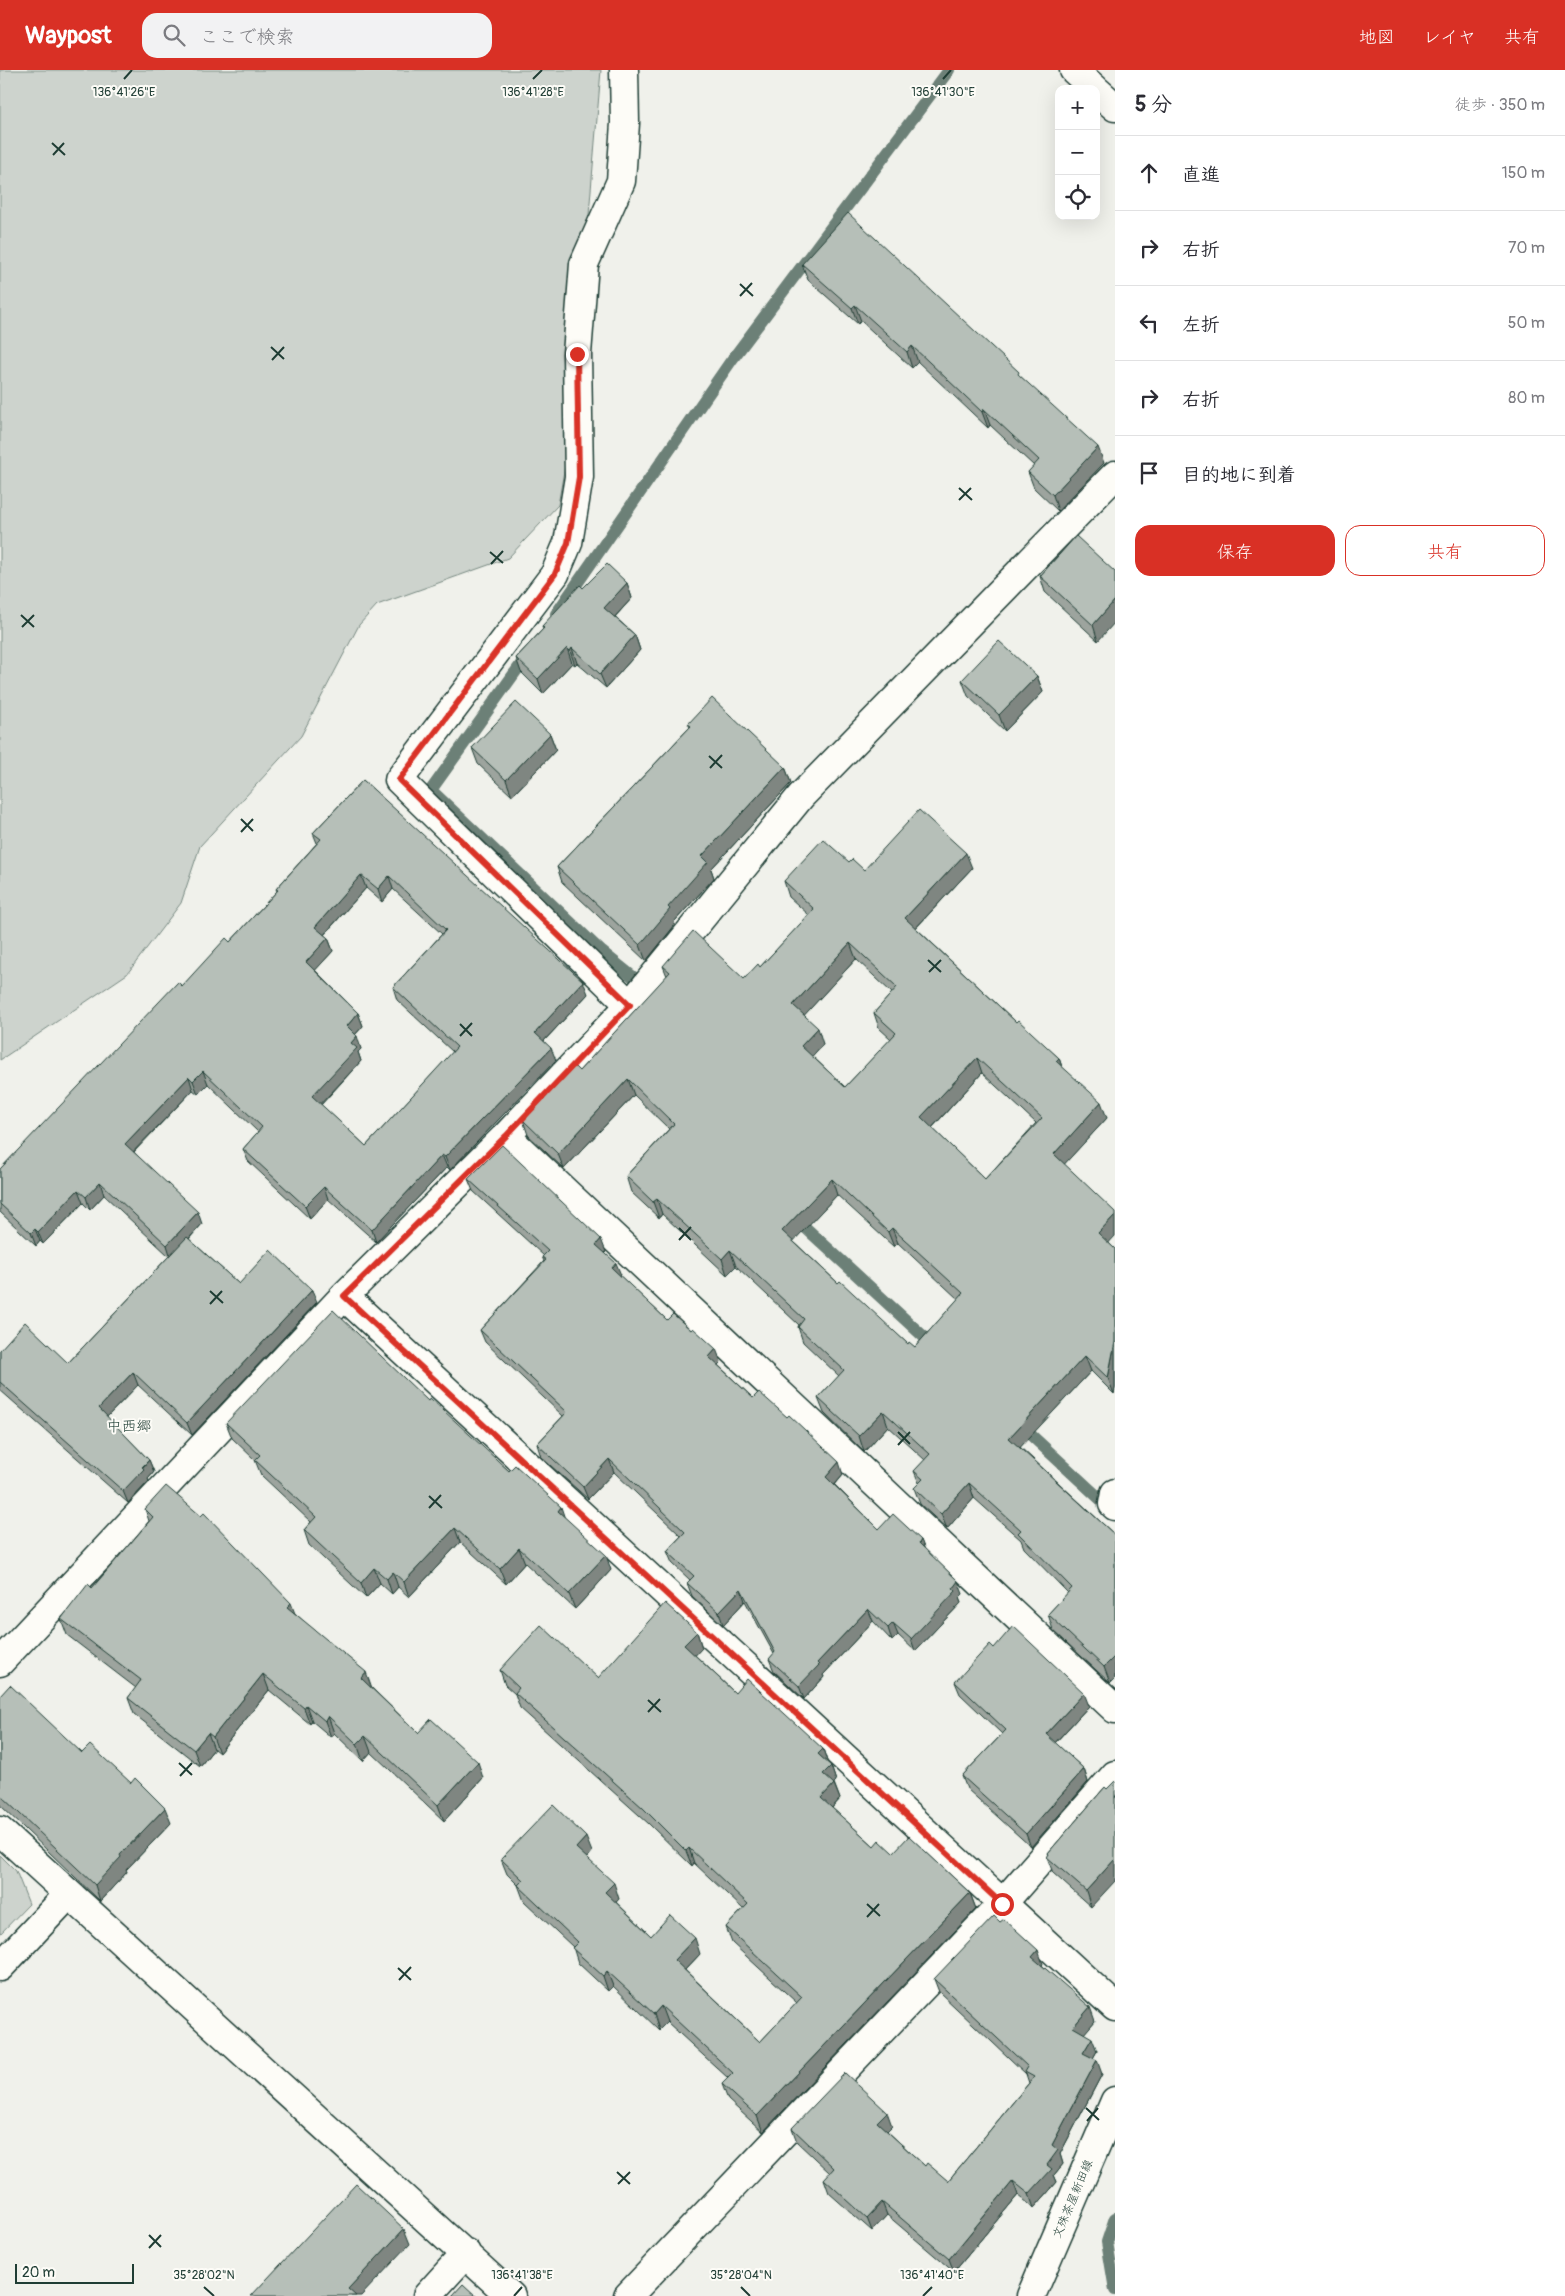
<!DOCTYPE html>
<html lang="ja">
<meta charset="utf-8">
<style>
:root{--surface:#fff;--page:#f2f2f3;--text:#2b2b33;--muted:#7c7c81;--line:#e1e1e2;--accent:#d93025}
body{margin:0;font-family:Pangolin,"Klee One",sans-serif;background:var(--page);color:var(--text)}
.controls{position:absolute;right:15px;top:15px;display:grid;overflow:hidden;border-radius:10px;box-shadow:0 5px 20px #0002}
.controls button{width:45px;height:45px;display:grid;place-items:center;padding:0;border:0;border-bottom:1px solid var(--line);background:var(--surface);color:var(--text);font:25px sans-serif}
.scale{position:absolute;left:15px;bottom:12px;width:119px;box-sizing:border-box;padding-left:5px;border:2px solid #1f3d34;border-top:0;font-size:14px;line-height:18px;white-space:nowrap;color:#1f3d34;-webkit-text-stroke:4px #fdfcf7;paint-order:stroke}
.stop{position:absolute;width:15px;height:15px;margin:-11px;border:4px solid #d93025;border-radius:50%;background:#fff}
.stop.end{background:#d93025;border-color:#fff;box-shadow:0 1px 5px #0008}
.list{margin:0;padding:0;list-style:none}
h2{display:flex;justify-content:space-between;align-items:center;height:65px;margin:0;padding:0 20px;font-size:21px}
h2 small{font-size:16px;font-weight:400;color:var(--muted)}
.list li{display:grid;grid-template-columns:32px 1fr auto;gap:15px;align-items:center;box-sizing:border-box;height:75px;padding:0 20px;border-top:1px solid var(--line)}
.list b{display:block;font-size:19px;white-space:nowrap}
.list em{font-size:16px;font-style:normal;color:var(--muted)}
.actions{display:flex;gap:10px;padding:15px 20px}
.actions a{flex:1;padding:11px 0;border:1px solid var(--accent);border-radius:15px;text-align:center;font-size:18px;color:var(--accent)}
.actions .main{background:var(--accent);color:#fff}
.icon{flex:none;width:28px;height:28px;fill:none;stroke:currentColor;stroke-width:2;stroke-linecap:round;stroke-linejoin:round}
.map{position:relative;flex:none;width:1115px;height:2226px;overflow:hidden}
header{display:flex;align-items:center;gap:30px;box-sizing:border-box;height:70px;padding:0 25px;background:var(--accent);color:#fff}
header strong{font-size:24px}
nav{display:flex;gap:28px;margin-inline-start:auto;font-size:18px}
.search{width:350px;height:45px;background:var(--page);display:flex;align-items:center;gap:12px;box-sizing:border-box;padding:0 18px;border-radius:15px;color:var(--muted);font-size:19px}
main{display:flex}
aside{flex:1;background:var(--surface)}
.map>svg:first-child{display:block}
</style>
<header>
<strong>Waypost</strong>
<div class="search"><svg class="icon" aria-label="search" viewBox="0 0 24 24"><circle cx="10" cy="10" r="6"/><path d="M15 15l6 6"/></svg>ここで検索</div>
<nav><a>地図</a><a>レイヤ</a><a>共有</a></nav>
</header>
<main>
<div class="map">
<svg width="1115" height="2226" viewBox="0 0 1115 2226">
<rect width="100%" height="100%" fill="#f0f1eb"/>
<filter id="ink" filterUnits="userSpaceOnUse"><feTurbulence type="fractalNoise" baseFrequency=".02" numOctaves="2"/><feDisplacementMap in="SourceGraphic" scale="10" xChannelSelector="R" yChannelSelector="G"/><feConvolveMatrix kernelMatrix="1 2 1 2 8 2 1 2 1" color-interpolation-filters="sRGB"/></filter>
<g filter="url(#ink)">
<path fill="#cdd3cd" stroke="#768880" d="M0,0h601l-30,361 -13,74 -50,53 -131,47 -18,20 -58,111 -101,110 -19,57 -54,71 -127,86z
M0,1785l16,16 13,33 -29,30z"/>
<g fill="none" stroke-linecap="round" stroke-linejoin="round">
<path stroke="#6c8077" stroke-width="12" d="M556,544l175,-253 218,-291
M529,583l-98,137 171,162 46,37
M795,1148l141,130
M1019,1354l92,85
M1115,2148l-8,24 8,48"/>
<g stroke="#1f3d34" stroke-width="31">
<path id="minor" d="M624,0l1,53 -4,58 -37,83 -7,90 2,123 -11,66 -13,31 -156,206 231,225
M1074,0l21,19
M1096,20l19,17
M506,1066l609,573
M344,1226l771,711
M1115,1423l-2,11 2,2
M0,1592l344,-366 162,-160 124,-131 171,-209 314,-321
M0,1761l511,465
M0,1897l69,-73
M427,2226l39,-43
M628,2226l374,-392 113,-129"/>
</g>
<g stroke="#1f3d34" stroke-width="31">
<path id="secondary" d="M1031,2226l84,-195"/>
</g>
<use href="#minor" stroke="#fdfcf7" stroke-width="28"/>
<use href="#secondary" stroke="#fdfcf7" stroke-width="28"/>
</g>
<path fill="#9da49e" stroke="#1f3d34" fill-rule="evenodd" d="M802,194l219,113 83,86 -46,48 -24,-23 -6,-16 6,-6 -44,-41 -2,3 -70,-66 -6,6 -51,-47 -3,3 -50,-44z
M1076,466l22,105 -53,-49 -5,-16z
M627,513l5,15 -17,19 20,18 5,15 -34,38 -29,-25 -2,2 -3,-2 -29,31 -22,-22 -5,-14 27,-29 -1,-3 41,-38z
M1037,606l6,16 -38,39 -37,-35 -6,-16z
M688,654l97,43 6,16 -80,86 3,9 -40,44 1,3 -29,36 -84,-79 -5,-15 133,-140z
M550,664l6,16 -44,46 -34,-32 -6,-16z
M363,710l225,214 -44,47 12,19 -106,110 -3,-3 -71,75 -48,-43 -18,20 -62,-58 -5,-12 15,-17 -50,-48 -10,10 -5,-4 -59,62 68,72 -13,15 50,45 78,18 -125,133 -54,-50 -31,32 42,43 5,12 -6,7 1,2 -21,22 -128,-113v-40l68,13 101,-107 -65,-61 -14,15 -7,-7 -40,41 -3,-3 -4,5 -36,-34v-43l182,-183 48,-44 47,-51 -1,-2 41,-46 -4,-10zM366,818l16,14 11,-13 49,45 -49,53 4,13 56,52 -87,94 -45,-41 40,-44 -3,-9 3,-3 -6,-14 8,-9 -5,-13 -43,-43 18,-19 -5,-13 -4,-3z
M849,792l15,8 108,-2 -56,60 100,94 43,36 3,9 45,51 -43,46 45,79 6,6v139l-1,6 -23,-23 -71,76 95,88v143l-5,5 -57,-53 -5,-16 20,-21 -44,-45 -3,-8 -47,-42 -27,31 -27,-25 -6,-16 5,-5 -5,-12 11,-11 -37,-34 -24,26 -40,-39 -6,-15 21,-22 -36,-34 -5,-15 1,-2 -63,-59 -9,9 -65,-61 -3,4 -28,-26 -5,-16 43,-47 -35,-34 -70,74 -36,-34 -5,-15 56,-49 88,-95 -4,-10 81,13 16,-12 49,-52 -20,-18 -5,-16zM856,889l36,34 -18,20 5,15 12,11 -46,48 -33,-31 11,-12 -19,-29zM982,1003l54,50 -51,56 -53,-51zM837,1125l57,52 4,-4 60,56 -43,48 -7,-3 -70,-61 -45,-42z
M468,1109l138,73 -1,1 16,22 -1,1 47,44 54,42 -3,3 35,33 90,77 -8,10 44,44 42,11 3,9 39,45 -4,4 2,5 -46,48 -17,-16 -6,6 -19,-20 -50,54 1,2 -20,22 -30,-28 -5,-12 5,-5 -29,-53 -22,24 -31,-29 -5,-13 3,-3 -18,-17 -5,-12 14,-15 -67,-64 -26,27 -47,-42 -4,-13 26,-28 -78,-74 -5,-12 64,-69 -2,-4 2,-1 -71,-65z
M428,1331l81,70 55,46 47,53 -36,39 -50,-46 -19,21 -46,-42 -51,55 -11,-10 -6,7 -12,-11 -14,15 -57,-53 -5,-15 7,-8 -50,-47 -6,-15 -23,-22 -6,-15z
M145,1439l150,104 123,120 65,45 -39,43 -73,-69 -8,9 -29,-28 -3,4 -19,-16 -2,3 -41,-34 -50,63 -5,-4 -14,17 -66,-52 -6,-16 8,-10 -69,-53 -6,-16 31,-31 57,-67z
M697,1562l5,16 -7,7 40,38 88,56 5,15 3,2 5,15 -2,2 6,16 -8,9 42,38 19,7 77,40 6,16 -213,223 -35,-32 -6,-16 6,-6 -61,-56 -8,8 -46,-44 -5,5 -30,-28 -5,-16 -49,-46 -6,-16 -11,-11 -6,-15 91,-7 -5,6 32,41 -3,3 35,34 49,18 -15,16 75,72 37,-39 -65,-60 -6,-16 17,-18 -49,-46 -2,3 -43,-42 -129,-116 -5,-14 -10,-9 -5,-15 98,8z
M994,1578l95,58 -34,37 29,26 4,13 -57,65 -64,-58 -5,-13 40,-42 -42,-40 -5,-12z
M0,1626l82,57 89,70 -45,47 1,2 -27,29 -100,-96z
M1105,1717l-14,120 -38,-34 -6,-16 2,-2 -1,-2z
M1043,1894l-1,1 53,56 -11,12 13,18 -4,7 9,16 -42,80 3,10 -9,11 3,7 -23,26 -16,-13 -64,77 -67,-57 -15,16 -43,-38 -5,-14 6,-6 -33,-31 -5,-14 100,-2 -5,5 38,35 23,15 81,-98 -3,-9 -87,-82 -5,-13z"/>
<path fill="#7f8681" stroke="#1f3d34" d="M855,235l6,16 -3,3 -6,-16z
M912,276l6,16 -6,6 -5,-16z
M984,339l6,16 -2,3 -6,-16z
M1098,377l6,16 -46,48 -5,-16z
M627,513l5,15 -22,24 -6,-14z
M1115,530v22l-17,19 -5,-16z
M635,565l5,15 -34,38 -6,-14z
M567,578l5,15 -29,31 -5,-15z
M572,578l5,15 -2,2 -5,-14z
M1037,606l6,16 -38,39 -6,-16z
M550,664l6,16 -44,46 -6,-16z
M785,697l6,16 -80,86 3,9 -40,44 1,3 -29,36 -6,-16 28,-38 34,-51z
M966,783l6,15 -62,66 -5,-16z
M361,805l5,13 -46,51 -5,-12z
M389,806l4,13 -11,13 -4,-13z
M328,868l5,13 -22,24 -5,-13z
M850,873l6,16 -57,62 -6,-16z
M583,911l5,13 -48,51 -5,-12z
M358,943l5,13 -12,13 -4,-13z
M818,958l5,16 -16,18 -6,-16z
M357,966l4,13 -3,3 3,9 -45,48 -4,-13 39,-53z
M551,978l5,12 -106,110 -5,-13z
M977,988l5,15 -55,60 -6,-16z
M1059,988l5,15 -8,-12z
M203,1001l5,13 -10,10 -5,-13z
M189,1007l4,13 -64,66 -4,-12z
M628,1009l6,16 -70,74 -6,-15z
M1101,1032l6,16 -48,52 -5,-16z
M442,1085l5,12 -71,75 -4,-12z
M832,1109l5,16 -49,52 -6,-16z
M100,1112l4,13 -14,15 -4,-13z
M324,1117l4,12 -18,20 -5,-13z
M78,1120l5,13 -40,41 -5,-12z
M657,1129l5,15 -3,4 -6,-16z
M198,1142l4,12 -31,34 -4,-13z
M1115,1145v21l-11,12 -6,-15z
M892,1158l6,15 -4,4 -6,-15z
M35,1159l5,12 -4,5 -5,-13z
M601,1169l5,13 -5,5 -5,-12z
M730,1180l6,16 -9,9 -5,-16z
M616,1193l5,12 -5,5 -4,-12z
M312,1220l5,12 -125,133 -5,-12z
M1115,1272v46l-1,6 -6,-16z
M716,1279l5,13 -7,7 -5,-12z
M1085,1286l6,15 -76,82 -6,-15z
M133,1302l5,13 -35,36 -4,-13z
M883,1341l5,15 -24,26 -5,-16z
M609,1389l5,13 -26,27 -5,-12z
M149,1390l5,12 -6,7 1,2 -21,22 -5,-12z
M839,1392l4,13 -12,14 -5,-12z
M969,1413l5,15 -27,31 -6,-15z
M561,1437l5,15 -8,-11z
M455,1458l5,14 -51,55 -5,-15z
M921,1470l5,12 -7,-9z
M519,1478l6,15 -19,21 -6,-15z
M606,1485l5,15 -36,39 -6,-15z
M374,1498l6,15 -14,15 -5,-15z
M393,1502l5,15 -6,7 -5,-15z
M958,1511l5,13 -4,4 2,5 -46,48 -4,-12z
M741,1519l4,12 -22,24 -4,-13z
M291,1533l6,16 -10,-12z
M868,1539l5,12 -50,54 1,2 -20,22 -5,-13 18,-23z
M893,1553l5,12 -6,6 -4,-13z
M697,1562l5,16 -12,13 -6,-16z
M1114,1587l1,3v18l-5,5 -6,-16z
M366,1602l6,17 -11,-11z
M263,1604l6,16 -50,63 -6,-16z
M1084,1623l5,13 -38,41 -5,-13z
M306,1635l6,16 -2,3 -6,-16z
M328,1646l6,17 -3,4 -6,-16z
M208,1663l6,16 -14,17 -6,-16z
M365,1666l6,16 -8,9 -6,-17z
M823,1679l5,15 -10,-10z
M478,1692l5,16 -39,43 -6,-16z
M831,1696l5,15 -8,8 -5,-15z
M1084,1699l4,13 -57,65 -5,-13z
M834,1714l6,15 -13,14 -6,-15z
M165,1738l6,15 -45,47 1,2 -27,29 -5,-16 25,-30z
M586,1767l6,15 -10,11 -6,-15z
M689,1778l5,15 -2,3 -6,-15z
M1115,1789v22l-24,26 -5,-16z
M614,1813l5,16 -8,9 -6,-16z
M970,1823l6,16 -213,223 -6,-16z
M695,1868l5,16 -20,21 -6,-15z
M1038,1880l5,14 -6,6 -5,-13z
M607,1901l6,15 -5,5 -5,-15z
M661,1936l6,16 -8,8 -5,-16z
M1090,1937l5,14 -17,20 -5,-14z
M1092,1968l5,13 -9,16 -5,-14z
M1097,1990l5,14 -42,80 3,10 -9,11 3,7 -23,26 -5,-14 18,-29 5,-20z
M887,2042l5,14 -10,10 -5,-14z
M1013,2111l5,14 -64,77 -5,-13z
M882,2132l5,13 -15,16 -5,-13z
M404,2159l6,15 -49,52h-10l-3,-7z"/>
<path fill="#b6bfb8" stroke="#1f3d34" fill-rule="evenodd" d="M848,143l171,159 -1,2 80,73 -45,48 -25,-23 11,-12 -55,-51 -2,3 -70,-66 -5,6 -52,-47 -3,3 -50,-44z
M1076,466l39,36v28l-22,25 -53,-49z
M607,494l20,19 -23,25 31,27 -35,39 -28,-26 -2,3 -3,-3 -29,31 -22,-21 28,-30 -2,-2 38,-41 3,3z
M999,571l38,35 -38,39 -37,-35z
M712,628l73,69 -83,89 6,6 -40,45 2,2 -30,36 -83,-78 134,-141 -3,-2z
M516,632l34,32 -44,46 -34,-32z
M363,710l220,201 -48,52 16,15 -106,109 -3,-2 -70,75 -48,-43 -19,19 -62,-57 19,-22 -59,-56 -10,10 -4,-4 -64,67 73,68 -31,33 -67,-63 -14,15 -8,-7 -40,42 -3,-3 -4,4 -31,-29v-35l178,-187 4,4 44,-48 4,4 48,-52 -2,-1 45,-50 -8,-6zM361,805l17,14 11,-13 57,54 -53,57 64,60 -91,99 -54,-50 45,-48 -6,-5 6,-7 -10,-10 11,-13 -52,-51 22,-24 -13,-11z
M919,740l47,43 -61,65 111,104 2,-2 41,38 -3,3 45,41 -47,52 61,58v3l-17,18 17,16v93l-7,36 -23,-22 -76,82 106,97v123l-1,-1 -10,10 -56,-53 24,-26 -54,-55 3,-3 -52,-47 -28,31 -27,-26 9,-9 -9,-8 16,-17 -47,-43 -24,25 -41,-38 26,-28 -46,-43 6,-8 -74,-69 -8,9 -65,-60 -4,3 -27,-26 48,-52 -46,-45 -70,75 -35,-34 51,-54 5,5 91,-99 -7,-6 30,-35 51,48 14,-15 2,3 54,-58 -30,-28 39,-42 26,23 3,-3 12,11zM850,873l47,44 -23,26 22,20 -51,54 -44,-41 17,-18 -25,-23zM977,988l65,60 -57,61 -64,-62zM832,1109l56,53 4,-4 71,65 -48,54 -6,-5 -1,2 -68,-63 -2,2 -56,-52z
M502,1075l99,94 -5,6 20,18 -4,5 55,52 6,-6 18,16 2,-2 23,21 -7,8 44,41 6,-6 28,25 2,-2 50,47 -13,15 53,52 14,-15 28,26 -2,3 39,38 -5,7 3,3 -45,48 -18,-16 -5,5 -20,-19 -51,54 2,2 -20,21 -30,-27 6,-7 -34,-63 -22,23 -32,-29 7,-7 -27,-25 18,-19 -76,-73 -26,28 -46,-43 30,-32 -87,-82 66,-70 -4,-3 6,-6 -80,-72z
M187,1167l52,47 31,-34 42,40 -125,133 -54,-51 -34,36 50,52 -7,7 2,2 -21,22 -123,-109v-32l25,-28 43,41z
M333,1240l95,91 2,-3 79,73 6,-6 46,42 -3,4 48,44 -37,39 -50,-46 -19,21 -45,-41 -51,54 -11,-10 -6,7 -13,-11 -13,15 -57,-53 12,-13 -61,-57 5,-5 -34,-32z
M166,1416l35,30 3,-3 87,90 -4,4 79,65 -5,6 57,55 13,-14 47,43 -40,43 -73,-69 -8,8 -29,-28 -3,5 -19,-16 -2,3 -41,-34 -50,63 -5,-4 -14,17 -66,-52 13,-18 -80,-61 27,-35 4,4 61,-71 -8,-8z
M665,1533l32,29 -13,13 51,48 12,-14 76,70 -5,5 13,12 -8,8 11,10 -13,14 53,48 5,-6 14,13 16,-17 61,57 -213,223 -35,-32 11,-11 -72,-67 -7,8 -47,-43 -4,5 -31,-28 6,-6 -60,-57 5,-5 -22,-21 52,-54 33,32 -10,11 38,35 -9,9 46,44 19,-21 25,23 -21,22 86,82 42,-45 -76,-70 22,-23 -59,-56 -3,3 -43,-43 -128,-115 4,-5 -19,-18 41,-45 57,53z
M1013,1556l71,67 -38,41 38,35 -58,65 -64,-58 44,-46 -51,-48 35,-38 4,4z
M10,1615l72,68 8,-8 41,38 4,-5 30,30 -45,47 1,2 -26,28 -95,-90v-99z
M1115,1711v78l-29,32 -39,-34 2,-3 -1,-1 57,-66 2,2z
M994,1846l6,6 4,-3 34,31 -6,7 58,50 -17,20 19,11 -9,15 14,7 -45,85 6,5 -11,15 5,4 -23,25 -16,-13 -64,78 -67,-57 -15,16 -43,-39 10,-11 -42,-40 53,-55 42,39 -10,10 48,44 2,-3 21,18 86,-104 -9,-5 3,-5 -94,-88z
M356,2114l48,45 -56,60 8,7h-105z
M463,2214l13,12h-24z"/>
</g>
<g fill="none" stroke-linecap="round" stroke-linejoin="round" filter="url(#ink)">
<path stroke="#d93025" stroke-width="6" d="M577,284l2,123 -11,66 -13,31 -156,206 231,225 -124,131 -162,160 658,608"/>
</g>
<path fill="none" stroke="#1f3d34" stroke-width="2" d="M124,9l8,-9M533,9l9,-9M943,9l8,-9M52,73l13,12M53,85l11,-12M740,214l13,12M740,226l12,-13M271,277l13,12M272,290l12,-13M959,418l13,12M959,430l12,-12M490,482l13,11M491,494l12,-13M21,545l13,12M22,557l12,-12M709,686l13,12M710,698l12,-13M241,749l12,12M241,762l12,-13M928,890l13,12M929,902l12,-12M460,954l12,12M460,966l12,-13M679,1158l12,12M679,1170l12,-13M210,1221l13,12M210,1234l12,-13M898,1362l12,12M898,1375l12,-13M429,1426l13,12M429,1438l12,-13M648,1630l13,12M648,1642l12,-13M179,1693l13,12M180,1706l12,-13M867,1834l13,12M867,1847l12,-13M398,1898l13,12M399,1910l12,-13M1086,2038l13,12M1087,2051l11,-13M617,2102l13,12M618,2114l12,-12M149,2165l12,12M149,2178l12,-13M204,2217l10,9M741,2217l9,9M514,2226l8,-9M923,2226l9,-9"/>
<g text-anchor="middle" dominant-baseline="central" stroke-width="4" stroke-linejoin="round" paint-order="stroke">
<g font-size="12" fill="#1f3d34" stroke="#fdfcf7">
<text transform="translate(1073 2129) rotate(-67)">文殊茶屋新田線</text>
</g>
<g font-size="15" fill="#1f3d34" stroke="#fdfcf7">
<text x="129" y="1356">中西郷</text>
</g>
</g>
<g font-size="12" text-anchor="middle" fill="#1f3d34" stroke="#fdfcf7" stroke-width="4" stroke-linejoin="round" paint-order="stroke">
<text x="124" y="26">136°41'26"E</text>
<text x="533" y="26">136°41'28"E</text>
<text x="943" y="26">136°41'30"E</text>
<text x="522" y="2209">136°41'38"E</text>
<text x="932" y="2209">136°41'40"E</text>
<text x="204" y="2209">35°28'02"N</text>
<text x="741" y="2209">35°28'04"N</text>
</g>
</svg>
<div class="controls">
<button>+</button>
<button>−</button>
<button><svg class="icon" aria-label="locate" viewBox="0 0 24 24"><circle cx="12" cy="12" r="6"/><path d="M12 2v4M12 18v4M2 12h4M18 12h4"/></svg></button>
</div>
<div class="scale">20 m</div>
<div class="stop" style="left:1002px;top:1834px"></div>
<div class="stop end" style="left:577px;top:284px"></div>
</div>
<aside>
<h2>5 分<small>徒歩 · 350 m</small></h2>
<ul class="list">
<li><svg class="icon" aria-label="ahead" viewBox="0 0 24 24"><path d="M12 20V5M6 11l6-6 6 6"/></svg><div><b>直進</b></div><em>150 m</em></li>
<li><svg class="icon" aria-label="right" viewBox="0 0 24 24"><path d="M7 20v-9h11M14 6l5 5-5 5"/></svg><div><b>右折</b></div><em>70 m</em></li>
<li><svg class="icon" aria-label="left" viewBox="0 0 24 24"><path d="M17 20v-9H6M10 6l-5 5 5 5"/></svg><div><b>左折</b></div><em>50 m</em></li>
<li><svg class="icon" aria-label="right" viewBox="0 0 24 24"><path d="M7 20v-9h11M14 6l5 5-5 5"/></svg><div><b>右折</b></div><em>80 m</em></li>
<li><svg class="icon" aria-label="arrive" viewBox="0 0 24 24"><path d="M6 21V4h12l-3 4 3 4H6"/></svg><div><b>目的地に到着</b></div></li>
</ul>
<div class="actions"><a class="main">保存</a><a>共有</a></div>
</aside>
</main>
